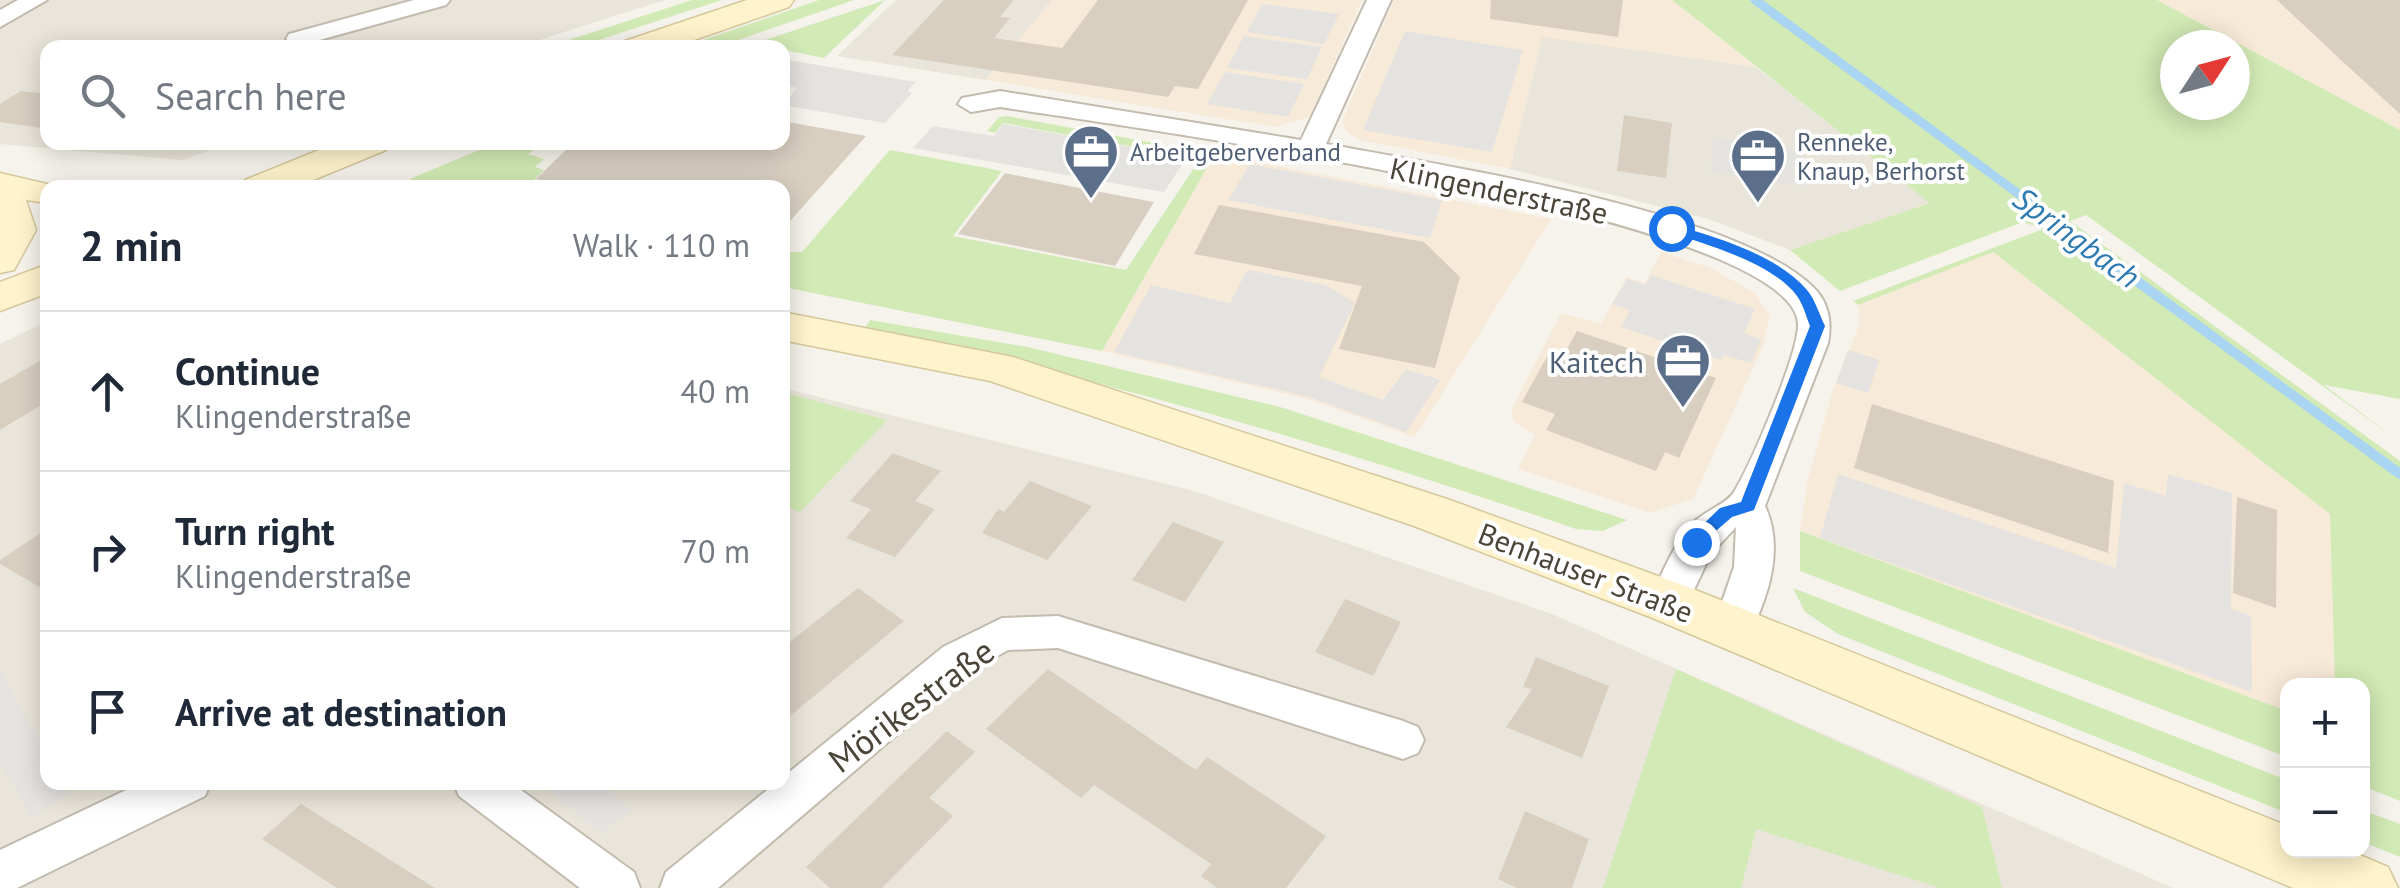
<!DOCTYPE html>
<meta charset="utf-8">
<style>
:root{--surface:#fff;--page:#f6f6f7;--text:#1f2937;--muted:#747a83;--line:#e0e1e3}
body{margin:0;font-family:"PT Sans",sans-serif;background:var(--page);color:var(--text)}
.controls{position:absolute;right:30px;bottom:30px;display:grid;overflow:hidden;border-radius:20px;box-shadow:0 5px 25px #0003}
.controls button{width:90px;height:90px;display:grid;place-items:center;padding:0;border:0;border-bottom:2px solid var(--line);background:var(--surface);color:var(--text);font:50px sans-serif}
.compass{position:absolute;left:2160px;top:30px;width:90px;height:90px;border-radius:50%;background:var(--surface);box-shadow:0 5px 25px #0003;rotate:54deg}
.stop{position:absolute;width:30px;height:30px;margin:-22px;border:8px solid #1a73e8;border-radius:50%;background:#fff}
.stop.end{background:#1a73e8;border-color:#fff;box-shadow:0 2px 10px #0008}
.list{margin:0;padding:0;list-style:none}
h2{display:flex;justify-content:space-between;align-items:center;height:130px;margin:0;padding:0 40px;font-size:42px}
h2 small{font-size:32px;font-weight:400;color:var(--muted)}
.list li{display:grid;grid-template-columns:65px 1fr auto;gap:30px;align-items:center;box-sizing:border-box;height:160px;padding:0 40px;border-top:2px solid var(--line)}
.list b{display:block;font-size:38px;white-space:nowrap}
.list p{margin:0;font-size:32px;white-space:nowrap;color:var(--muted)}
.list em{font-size:32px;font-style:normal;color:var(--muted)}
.icon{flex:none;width:55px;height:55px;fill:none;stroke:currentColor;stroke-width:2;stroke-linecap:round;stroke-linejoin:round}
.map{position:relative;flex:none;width:2400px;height:888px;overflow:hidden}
.search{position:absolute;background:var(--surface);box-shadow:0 5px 25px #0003;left:40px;top:40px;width:750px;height:110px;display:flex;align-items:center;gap:25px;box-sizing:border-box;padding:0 35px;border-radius:20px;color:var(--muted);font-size:38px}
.panel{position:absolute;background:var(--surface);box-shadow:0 5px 25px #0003;left:40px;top:180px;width:750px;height:610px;border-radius:20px}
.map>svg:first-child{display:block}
</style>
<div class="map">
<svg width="2400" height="888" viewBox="0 0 2400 888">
<rect width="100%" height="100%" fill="#f6f3ec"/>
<path fill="#eae5da" d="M0,0h665l-148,47 -469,1v94l181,1 -46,17 -183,-16z
M896,0h156l-66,80 -149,-24z
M1542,36l214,31 175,136 -141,47 -82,-31 -198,-50z
M47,321l1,461h734l1,-394 411,103 358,123 621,274h-2173v-544z"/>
<path fill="#f7ead8" d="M1052,0h310l-52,117 -35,10 -289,-47z
M1394,0h278l84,67 -214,-30 -32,132 -150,-29 -13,-8 -5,-10z
M2157,0h243v130l-59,-32z
M1215,154l336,65 -136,218 -107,-38 -206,-48z
M1661,252l50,16 44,25 15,23 -7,30 -70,153 -43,14 -132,-44 17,-34 -22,-14 -1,-12 49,-96 40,11 25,-47 19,6z
M1993,252l337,262 5,171 -47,1 -1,25 -487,-180 7,-48 26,-94 27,-66 -2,-18z"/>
<path fill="#d2eab5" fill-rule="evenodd" d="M692,0h30l-145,47h-30z
M819,0h35l-136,47h-35z
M885,0l-61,58 -71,-14z
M1672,0h485l243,130v269l-76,-14 76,57 -314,-227 -16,6 330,240v340l-37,-15 -1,-100 -27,-1 -5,-171 -337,-262 -135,53 -5,-4 190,-72 -20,-7 -183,69 -50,-41 140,-47zM2175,45h60v60h-60z
M1007,116l208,38 -113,197 -319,-64v-35h19l88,-102 112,21 -49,65 173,34 74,-111 -197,-36 -8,10 -8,-2 12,-14z
M496,143h50l-18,11 16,5 -9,8 9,3 -11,11 27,6h-156l8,-9z
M870,320l157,27 253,60 347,113 -24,11 -27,-2c-235,-81 -470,-151 -713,-198z
M782,392l105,28 -87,92 -17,-7z
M1800,531l487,180v46l-487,-186z
M1793,588l494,192v33l-449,-179 -33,-22z
M1676,669l306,138 20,81h-62l-184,-59 -15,59h-138z
M2362,810l38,14v33l-37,-15z"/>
<path fill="#e5e3e0" d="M1262,4l77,10 -15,30 -77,-12z
M1405,31l118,19 -31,102 -129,-22z
M1244,36l78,11 -15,32 -80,-11z
M783,59l133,23 -9,9 5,2 -27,30 -102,-18 14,-17 -14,-3z
M1225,72l79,12 -16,33 -81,-13z
M1003,124l184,33 -23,35 -251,-44 20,-22 61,10z
M1713,137l92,15 1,35 -96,-15z
M1250,164l192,36 -12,38 -202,-38z
M1247,270l79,15 29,18 -36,74 64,23 23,-31 34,11 -34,52 -97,-35 -195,-45 37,-67 79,18z
M1651,275l104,34 -11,24 17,7 -10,23 -27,-8 -3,5 -100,-33 9,-17 -18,-6 15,-25 18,6z
M1848,350l31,10 -11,33 -32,-10z
M1838,474l278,94 8,-85 42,13 2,-22 64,19 -1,116 20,7 1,76 -432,-154z
M0,671l47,83 1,28 15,1 6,10 -38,25 -31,-56z
M540,783h59l31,26 -28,26z"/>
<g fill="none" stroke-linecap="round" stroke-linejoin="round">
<path stroke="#a9d4f2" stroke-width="9" d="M1755,0l314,231"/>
<path stroke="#a9d4f2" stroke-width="10" d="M2066,229l334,245"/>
</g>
<path fill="#d8cfc1" d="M944,0h70l-14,17 10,1 -16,20 68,10 36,-48h150l-50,89 -23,-3 -7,11 -276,-42z
M1491,0h132l-5,37 -128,-18z
M2277,0h123v114l-58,-53z
M21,91l27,3v35l-48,-7v-18z
M1624,115l48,8 -6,55 -49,-7z
M782,121l84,15 -84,94v-42h-203l-43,-9 38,-37h208z
M1005,173l79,16 70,13 -39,64 -157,-32z
M1219,205l205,37 36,35 -25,91 -96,-19 23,-63 -168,-32z
M1577,331l139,47 -37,80 -14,-6 -9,19 -110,-41 9,-16 -33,-12 27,-49 16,-1z
M48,356v45l-48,29v-46z
M1872,404l242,77 -6,72 -254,-85z
M893,453l48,18 -26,30 20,8 -40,48 -49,-19 25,-29 -21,-8z
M1030,481l62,25 -45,54 -65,-27 16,-24 6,3z
M2237,497l40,13 -1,98 -43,-15z
M1173,522l51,20 -39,60 -53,-22z
M48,528v64l-48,-28v-4z
M858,588l46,33 -122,102v-75z
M1345,599l56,23 -28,54 -58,-24z
M1536,657l73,29 -27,72 -76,-31 26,-38 -9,-2z
M1048,669l148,101 11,-13 119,79 -40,52h-69l-16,-12 10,-12 -117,-79 -13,13 -95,-69z
M947,731l28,21 -46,46 24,18 -71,72h-52l-24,-21z
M301,804l16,10 118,74h-98l-75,-49z
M1525,811l64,28 -17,49h-55l-19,-9z"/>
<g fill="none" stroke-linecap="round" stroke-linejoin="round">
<g stroke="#c2bbae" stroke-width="4">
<path id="street" d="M18,0h29l-47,27v-17z
M414,0h36l-4,5 -148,41 -12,-7 3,-5z
M1367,0h24l-65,144c114,21 408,66 487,143 16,15 19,36 15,56l-63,163c20,43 3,93 -18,133l-14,5 -14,-5 -6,-11 21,-61 2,-40 -25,27 -28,59 -14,5 -14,-5 -6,-11c12,-27 24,-57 44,-79 11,-12 34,-19 41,-31 17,-28 65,-139 64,-168 -4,-109 -691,-200 -798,-217l-29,5 -13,-8 4,-6 38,-7 301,49z
M1058,616l345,105 15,6 6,13 -6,13 -15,6 -345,-111 -50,2 -37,21 -253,217h-58l6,-16 111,-90h5v-4l161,-131 59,-29z
M143,782h68l-6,14 -188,92h-17v-38z
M453,782h57l124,90 6,16h-60l-121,-92z"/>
</g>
<g stroke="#d6c79b" stroke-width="3">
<path id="secondary" d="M747,0h47l-5,7 -118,41h-50l4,-7z
M339,142h52l-5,8 -92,38h-54l5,-8z
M0,173l64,15h-16v15l-22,-3 10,30 -22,40 -14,3z
M48,264v29l-48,18v-29z
M782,312l231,45 437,143 238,87 600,239v24h60l40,17 10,21h-105l-643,-271 -236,-91 -424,-145 -208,-41z"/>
</g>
<use href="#street" fill="#fff" fill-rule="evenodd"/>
<use href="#secondary" fill="#fff3cd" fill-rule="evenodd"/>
</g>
<path fill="#1a73e8" d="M1671,224c44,13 105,30 136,66 8,9 12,24 18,36l-71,184 -22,7 -36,31 -9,-6 3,-5 30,-29 21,-6 69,-176c-4,-10 -7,-22 -13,-30 -25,-34 -93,-52 -131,-65z"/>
<defs>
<g id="office-pin" transform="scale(2.875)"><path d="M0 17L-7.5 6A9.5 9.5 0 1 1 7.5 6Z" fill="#5c6f8a" stroke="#fff"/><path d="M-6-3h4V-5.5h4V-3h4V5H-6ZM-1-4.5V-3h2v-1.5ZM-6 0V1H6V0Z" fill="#fff"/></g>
</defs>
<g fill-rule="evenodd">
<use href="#office-pin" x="1091" y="152"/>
<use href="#office-pin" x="1758" y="156"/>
<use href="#office-pin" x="1683" y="361"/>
</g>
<g text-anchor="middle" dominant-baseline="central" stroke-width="8" stroke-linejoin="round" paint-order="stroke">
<g font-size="25" fill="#4e5e75" stroke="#fff" text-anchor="start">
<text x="1797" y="142">Renneke,<tspan x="1797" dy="29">Knaup, Berhorst</tspan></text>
<text x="1130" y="152">Arbeitgeberverband</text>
</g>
<g font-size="30" fill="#4b4439" stroke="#fff">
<text transform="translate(1499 190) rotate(12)">Klingenderstraße</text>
<text transform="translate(1586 572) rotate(21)">Benhauser Straße</text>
</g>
<g font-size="30" fill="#4e5e75" stroke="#fff" text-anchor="end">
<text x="1644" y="361">Kaitech</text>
</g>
<g font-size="32" font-style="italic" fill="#2e7ab2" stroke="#fff">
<text transform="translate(2077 237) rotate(36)">Springbach</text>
</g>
<g font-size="35" fill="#4b4439" stroke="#fff">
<text transform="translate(911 705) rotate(-37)">Mörikestraße</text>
</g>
</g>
</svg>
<div class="controls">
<button>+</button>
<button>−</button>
</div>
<svg class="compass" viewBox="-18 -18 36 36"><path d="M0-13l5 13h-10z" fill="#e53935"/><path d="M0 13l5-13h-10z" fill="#747a83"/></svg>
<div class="stop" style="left:1671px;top:228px"></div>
<div class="stop end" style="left:1696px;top:542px"></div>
<div class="search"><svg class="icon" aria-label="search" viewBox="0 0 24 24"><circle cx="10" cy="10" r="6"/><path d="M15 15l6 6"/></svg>Search here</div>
<section class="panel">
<h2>2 min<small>Walk · 110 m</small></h2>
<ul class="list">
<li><svg class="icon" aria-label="ahead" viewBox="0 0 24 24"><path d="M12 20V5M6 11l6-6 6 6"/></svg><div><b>Continue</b><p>Klingenderstraße</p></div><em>40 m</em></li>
<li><svg class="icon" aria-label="right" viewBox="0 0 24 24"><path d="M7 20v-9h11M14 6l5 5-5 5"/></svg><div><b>Turn right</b><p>Klingenderstraße</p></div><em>70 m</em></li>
<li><svg class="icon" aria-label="arrive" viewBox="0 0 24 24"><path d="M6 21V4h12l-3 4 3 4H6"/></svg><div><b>Arrive at destination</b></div></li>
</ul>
</section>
</div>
